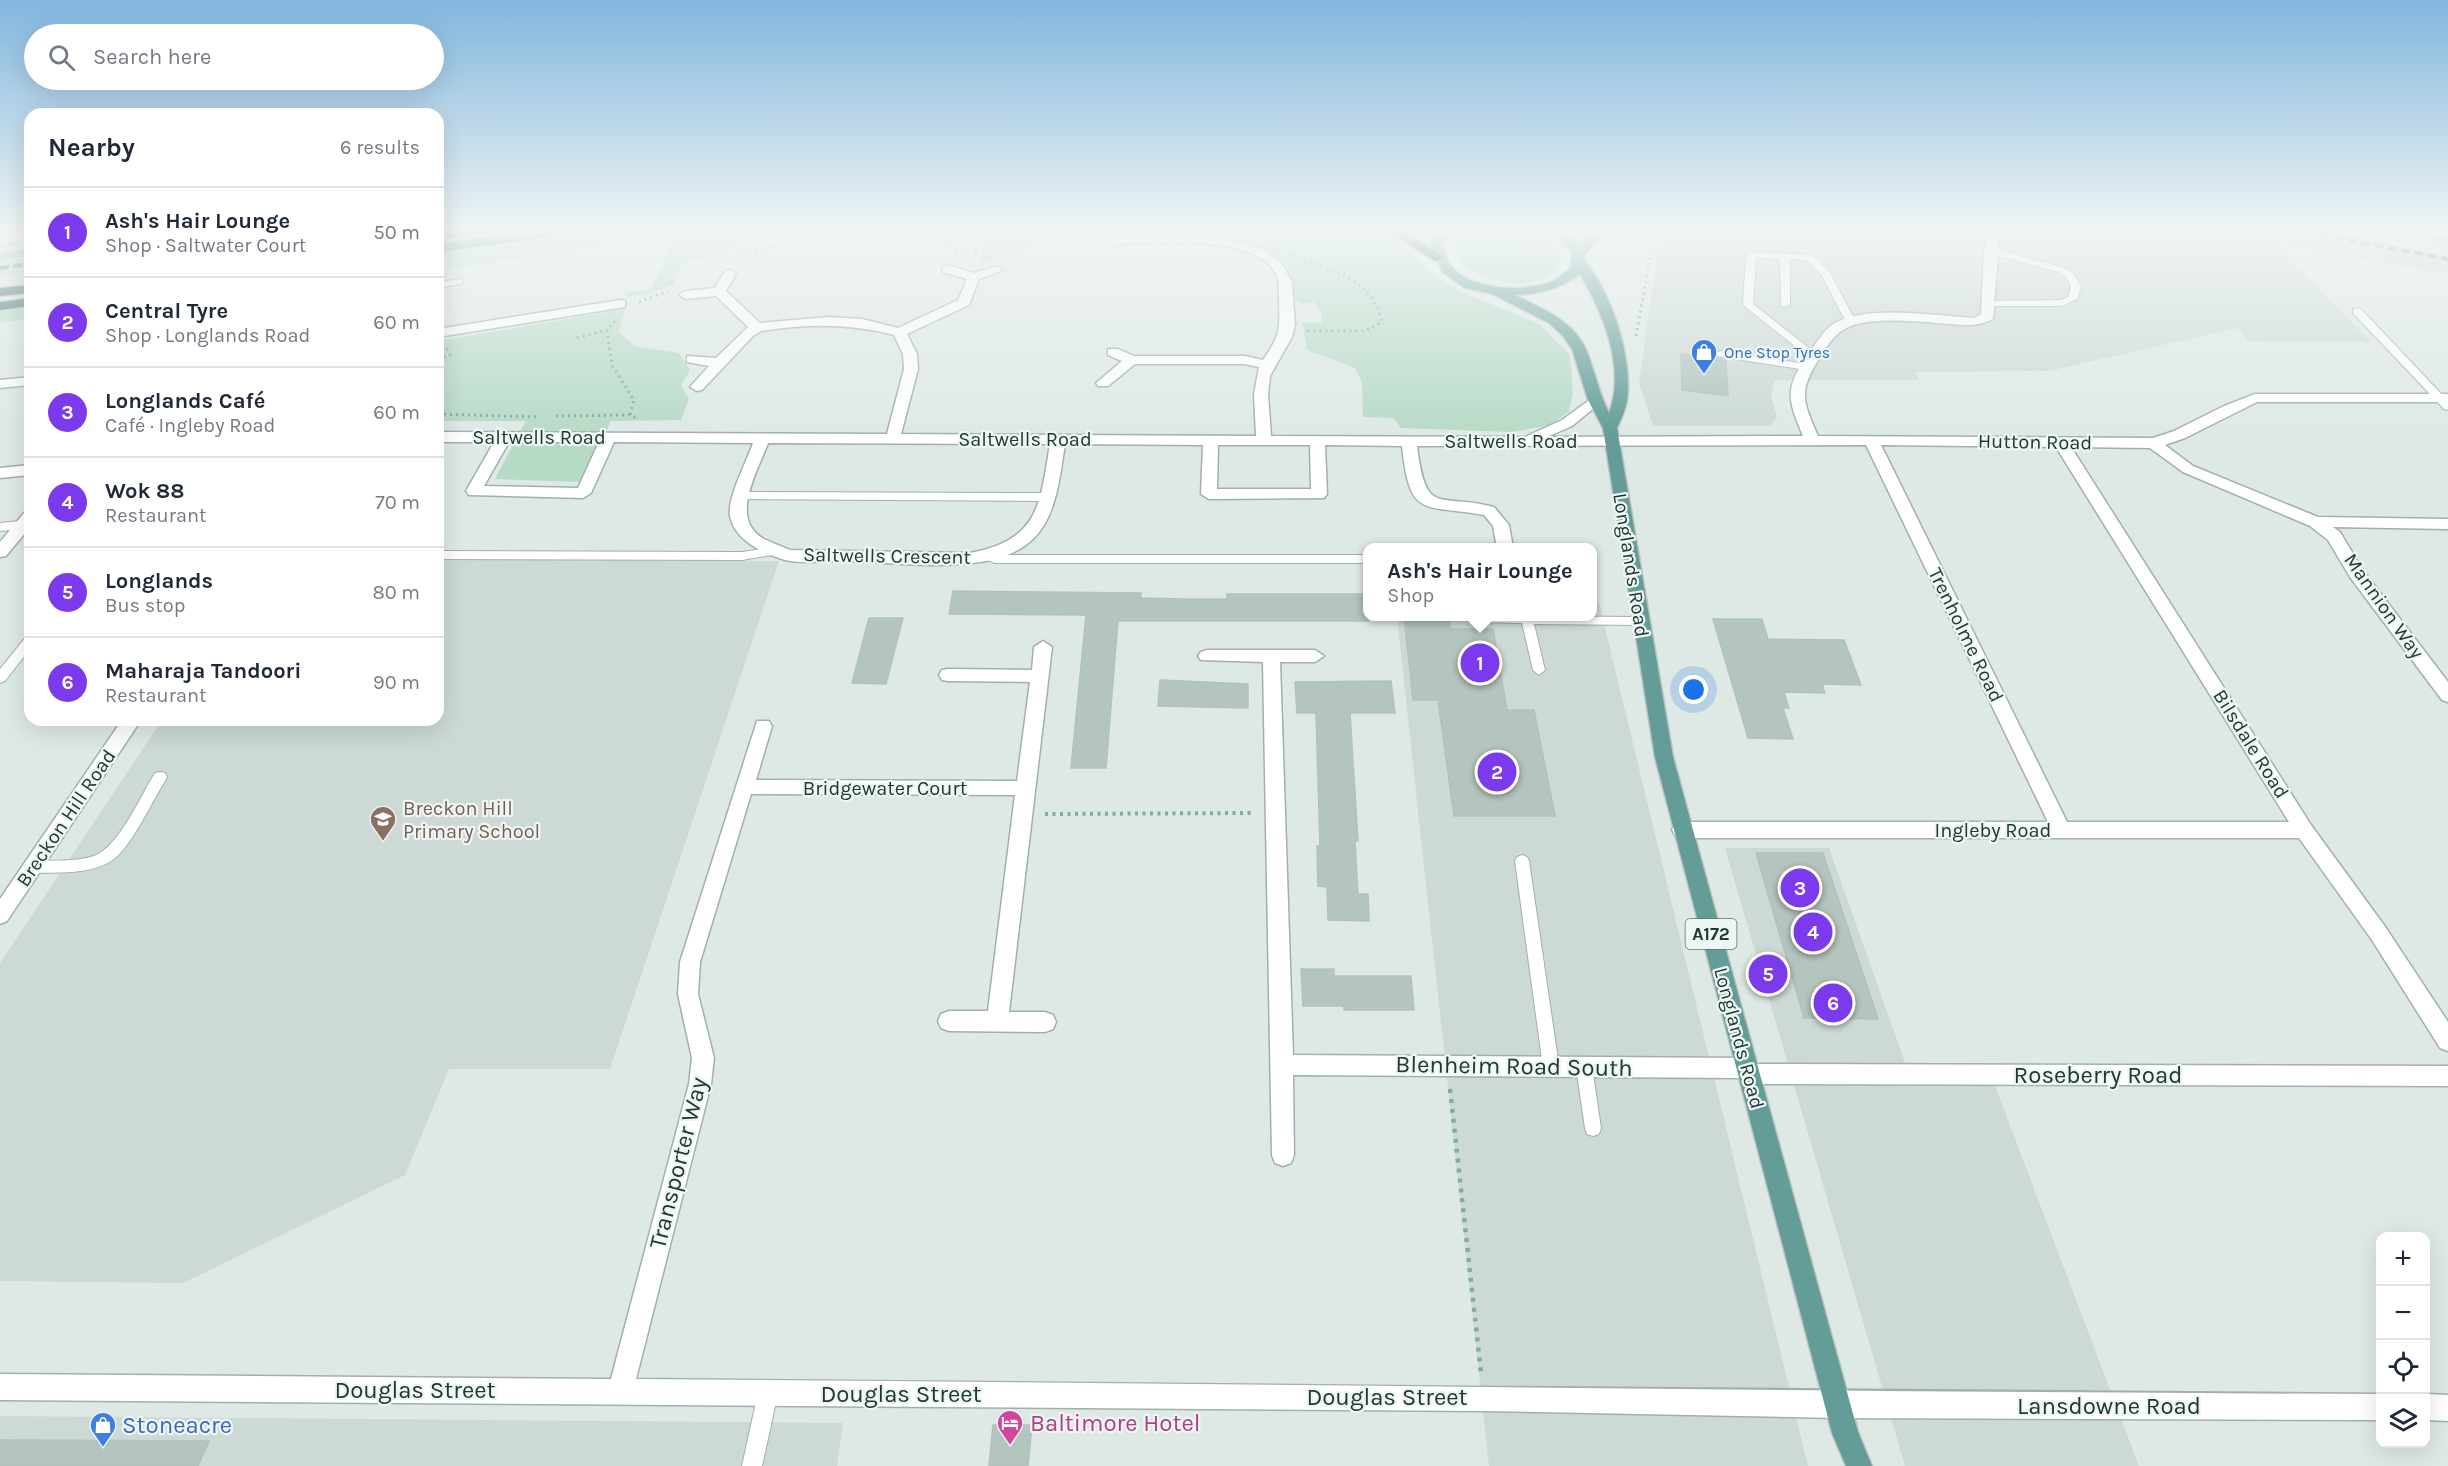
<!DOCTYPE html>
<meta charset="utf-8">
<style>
:root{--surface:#fff;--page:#f6f6f7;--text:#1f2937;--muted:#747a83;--line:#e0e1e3;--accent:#7c3aed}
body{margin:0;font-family:Karla,sans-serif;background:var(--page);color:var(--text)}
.controls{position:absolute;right:18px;bottom:18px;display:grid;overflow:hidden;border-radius:12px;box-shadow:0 6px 24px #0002}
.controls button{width:54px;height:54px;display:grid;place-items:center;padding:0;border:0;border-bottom:2px solid var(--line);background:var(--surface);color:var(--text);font:30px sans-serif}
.you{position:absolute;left:1694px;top:690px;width:21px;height:21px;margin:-15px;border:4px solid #fff;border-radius:50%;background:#1a73e8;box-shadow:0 0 0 9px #1a73e833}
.badge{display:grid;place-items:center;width:39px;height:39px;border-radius:50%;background:var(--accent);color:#fff;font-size:20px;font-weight:700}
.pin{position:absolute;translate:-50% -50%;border:3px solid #fff;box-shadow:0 2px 6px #0006}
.popup{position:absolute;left:1363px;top:543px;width:234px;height:78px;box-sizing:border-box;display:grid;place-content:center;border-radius:12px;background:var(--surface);filter:drop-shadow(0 2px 4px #0005);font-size:20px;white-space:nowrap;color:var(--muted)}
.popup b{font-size:22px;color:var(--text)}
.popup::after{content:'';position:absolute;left:50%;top:100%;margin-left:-12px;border:12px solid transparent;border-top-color:var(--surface)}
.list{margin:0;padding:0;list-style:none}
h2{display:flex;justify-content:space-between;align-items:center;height:78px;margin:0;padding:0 24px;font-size:26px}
h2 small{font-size:20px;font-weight:400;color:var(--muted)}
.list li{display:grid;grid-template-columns:39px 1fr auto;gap:18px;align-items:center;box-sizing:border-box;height:90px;padding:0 24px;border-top:2px solid var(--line)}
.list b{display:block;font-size:22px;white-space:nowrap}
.list p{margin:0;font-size:20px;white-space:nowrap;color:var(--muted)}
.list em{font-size:20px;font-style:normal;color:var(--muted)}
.icon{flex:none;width:33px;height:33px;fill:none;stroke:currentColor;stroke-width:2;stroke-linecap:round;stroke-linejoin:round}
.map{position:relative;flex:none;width:2448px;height:1466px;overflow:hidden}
.search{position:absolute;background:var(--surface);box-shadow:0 6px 24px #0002;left:24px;top:24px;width:420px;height:66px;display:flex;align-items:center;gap:15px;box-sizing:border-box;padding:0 21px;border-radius:33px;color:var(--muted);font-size:22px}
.panel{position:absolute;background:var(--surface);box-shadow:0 6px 24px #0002;left:24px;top:108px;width:420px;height:618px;border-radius:18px}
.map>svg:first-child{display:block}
</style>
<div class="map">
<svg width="2448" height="1466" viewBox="0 0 2448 1466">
<rect width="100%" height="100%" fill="#dee9e6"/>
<path fill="#ccd9d5" d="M1661,230h662l125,25v19l-174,-30 97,98 -123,-1 -11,-13 -188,43 -134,1 4,8h-144l-4,16 6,21 -7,9h-117l-14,-44z
M30,257v15l-30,4v-16z
M438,559l341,2 -169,508h-161l-44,106 -222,108 -183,-2v-318l162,-243h276z
M1593,603h6l209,863h-319l-92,-849 195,-1z
M1725,848h104l78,220 82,2 150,396h-234z
M0,1416l843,7 -6,43h-837z"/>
<path fill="#b7dac6" d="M622,230h234l-102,11 -72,23 -9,21 -25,9 -22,3v-4l25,-4 25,-51 -41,3 -197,29v-17z
M901,230h146c-27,10 -64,19 -92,15 -18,-3 -36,-11 -54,-15z
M1053,230h57l8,1v3h-18l-1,6h-14l-1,3c-28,-2 -75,5 -98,20l-7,-3 3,-11 52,-10z
M1197,230h34l29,11 6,-2 -26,-9h129l27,12 22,17 17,18 27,15 77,32 31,31 3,39 -4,17 -18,14 -39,7 -111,-4 -7,-10 -31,-1 -1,-34 -7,-15 -48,-18 -5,-28 19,1 1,-9 -8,-12 -11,2 -13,-6 -2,-31c-33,-23 -45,-27 -85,-32l-6,-2z
M1474,230h56c16,5 32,14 31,32 -33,54 -153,-9 -87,-32z
M2361,230h87v17z
M30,305v14l-30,4v-14z
M625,309l-6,23 15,14 45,7 11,17 -9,16 8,13 -8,21 -70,1 -30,61 -86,-3 31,-58h-88v-80z"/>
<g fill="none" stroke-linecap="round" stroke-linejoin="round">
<path stroke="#87b8cd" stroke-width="7" d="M2400,230l48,11
M0,256l30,-4"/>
</g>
<path fill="#b4c4bf" stroke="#b1c2be" stroke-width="1.5" d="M1681,354l45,6 2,36 -46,-6z
M953,591l188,2v5l42,1h44v-5h141v27h-250l-12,147h-35l15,-153 -137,-1z
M1404,616h45l1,13h43l14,81h27l21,106h-101l-16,-116h-25z
M869,618h34l-17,66 -34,-1z
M1713,619h49l6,20 76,1 17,45 -39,-1 3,9 -41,-1 5,16h-6l10,31 -45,-1z
M1160,680l88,4v24l-90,-2z
M1391,681l4,32h-45l8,128h-3l3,53h10l1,27 -41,-1 -1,-33 -9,-1 -1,-40h3l-4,-133h-19l-2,-31z
M1756,853h67l55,166 -74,-1z
M1301,969h33v7h77l3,34h-70v-4h-41z
M993,1425h39l-4,41h-39z
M0,1440l209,1 -11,25h-198z"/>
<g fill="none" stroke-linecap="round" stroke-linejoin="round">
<g stroke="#a1b0ad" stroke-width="2">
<path id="lane" d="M1990,248l75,20 9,6 7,13 -4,12 -15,7h-78l-1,-2 5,-3 73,-1 7,-3 3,-10 -4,-9 -8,-6 -72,-19v-4z
M1751,252l62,3 17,18 26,49 -5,3 -4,-1 -26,-50 -14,-14 -17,-1v45l-5,3 -4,-1 -1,-47 -24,-1 -3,46 66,52 -1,2h-8l-67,-53 3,-50z
M459,279l3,1v4l-24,4v-6z
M2357,308l4,1 87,92v9l-4,-1 -91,-96v-4z
M1721,351l85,13 5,3 -5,3 -89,-14v-4z
M741,492l307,1 6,4 -6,4 -311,-2 -2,-3z
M30,520v8l-30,3v-8z
M774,547l6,4 -2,3 -36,6 -304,-1v-8l304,1z
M988,552l8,3h372v8h-374l-12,-7z
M1467,616l173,1 6,4 -6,4 -106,-1 11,46 -6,5 -6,-5 -11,-47 -50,-1 -4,-1z
M30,635v14l-25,32 -5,2v-14l26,-32z
M160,772l5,1 2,4 -2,4c-13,20 -35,69 -54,80 -23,14 -53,11 -78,12l-5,-2 -2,-4 2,-4 5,-2c20,-1 42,1 61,-5 25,-9 47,-61 61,-83z
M1522,855l5,2 2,4 30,206 -2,5 -6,3 -6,-3 -2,-5 -28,-206 2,-4z
M1584,1059l6,3 2,5 9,61 -2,6 -6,2 -6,-2 -2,-6 -9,-61 2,-5z
M768,1383l7,3 3,7 -16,73h-20l16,-73 3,-7z"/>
</g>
<g stroke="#a1b0ad" stroke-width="3">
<path id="street" d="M1988,230h12l-7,89c-16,8 -28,6 -45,5 -28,-2 -82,-9 -105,6 -11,7 -17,18 -24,29 -21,32 -16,43 -1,77l335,2 21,-7 50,-25 31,-12h193v8h-191l-72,36 -20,7 28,21 125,51 130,2v10l-115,-2 7,5 22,37 86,113v20l-6,-2 -92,-123 -22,-37 -18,-14 -127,-54 -33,-24 -79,-1 240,378 75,103 62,94v29l-8,-3 -68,-108 -73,-102h-617l-7,-3 -3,-5 3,-5 7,-3h366l-182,-377 -449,1c9,73 22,46 77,61l15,18 4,23h-16l-4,-22 -9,-11c-61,-11 -74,5 -82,-69l-77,-1 2,49 -3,4 -115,1 -8,-5 2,-49 -138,-1c-5,31 -8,71 -31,94 -16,16 -40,23 -62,25 -37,5 -90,-1 -128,-2 -18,0 -42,3 -59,-1 -22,-7 -50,-19 -55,-44 -3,-18 17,-55 23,-73l-139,-1 -23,51 -8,5 -114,-3 -3,-4 28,-49h-56v-10l449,2 17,-65 -1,-15 -9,-19c-45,-12 -88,-11 -133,-4l-8,5 -51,54 -5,1 -7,-4 19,-21 -22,-4v-6l29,2 32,-31 -32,-31 -30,3 -7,-4 7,-4 29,-3 10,-17 5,-1 6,4 -10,17 34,32 68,-6 34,2 36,9 60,-28 9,-21 -24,-7 -1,-3 6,-4 26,8 23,-7 6,4 -24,9 -10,26 -62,29 10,20 1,15 -17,65 355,2 -2,-42 5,-27 -14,-3h-110l-27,22h-10l-2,-3 26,-22 -14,-6v-6h10l16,7h111l18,4c17,-25 17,-29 16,-59 0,-13 1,-25 -8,-35 -33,-32 -118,-23 -161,-22l-6,-4 6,-4 99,1 27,4 28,9 17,12 11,20 3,43 -3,12 -22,39 -2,18 3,42 254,1 37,-17 33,-24 7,4 -2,3 -28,23 -25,11 256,-1c-15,-36 -19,-47 4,-80 8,-11 15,-24 26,-32 33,-20 103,-8 141,-6l7,-4 3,-63zM509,442h90l-21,46 -94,-2zM768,443l282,1c-10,61 -11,96 -80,109l-180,-3c-9,-4 -18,-7 -26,-11 -36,-20 -6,-68 4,-96zM1218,445h92l1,44h-94zM1881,445l175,2 233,375h-222z
M30,233v8l-30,3v-8z
M620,300l5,1v6l-187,30v-8z
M30,377v8l-30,3v-8z
M30,465v10l-30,3v-10z
M30,512v15l-24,29 -6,1v-15l24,-29z
M1043,641l9,6 -43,365h36l8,3 3,7 -3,7 -8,3 -96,-1 -8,-3 -3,-7 3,-7 8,-3h39l27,-216 -264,-1 -51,168 -2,32 16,64 -3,26 -75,295c581,4 1163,13 1744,15v26l-543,-2 -353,-7 -1484,-11v-26l611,5 78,-295 3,-26 -14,-64 2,-32 77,-241h12l3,5 -16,54 261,1 13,-99 -82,-1 -6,-1 -3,-5 3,-5 6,-1 84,1 2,-23z
M1207,650h108l9,6 -9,6h-35l13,393 453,3 9,6 693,2v20l-700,-2 -9,-6 -446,-3 1,80 -3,8 -8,3 -8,-3 -3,-8 -9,-493 -62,-2 -3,-4 3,-4z
M122,720h19l-134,201 -7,3v-25z
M2426,1394l22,1v26l-22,-1z"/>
</g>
<g stroke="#bcc3c2" stroke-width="3">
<path id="primary" d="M1441,230h12l-11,15c3,7 5,16 10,22 18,24 78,26 103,13 5,-3 10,-8 15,-11l2,-16 -20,-23h13l14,15 14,-15h13l-22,25v5c28,33 49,98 43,141 -2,10 -6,18 -10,27l56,329 185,675 14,34h-26l-14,-33 -177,-676 -52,-329 -15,-28 -16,-51 -9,-13 -14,-13 -57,-29 -27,-6 -23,-16 -12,-27zM1580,274c23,39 46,94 29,139 -10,-20 -14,-41 -22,-61 -12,-31 -45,-43 -72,-57 25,-1 45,-6 65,-21z"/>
</g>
<g stroke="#bcc3c2" stroke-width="3">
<path id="highway" d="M480,230l-6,4 -36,5v-8z
M539,230h34l-6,4 -129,18v-8z
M1384,230l24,2 35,25 -6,4 -4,-1z
M30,285v8l-30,3v-8z
M30,298v8l-30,4v-8z"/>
</g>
<path stroke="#80aca5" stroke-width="3" stroke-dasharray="2 4" stroke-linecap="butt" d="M975,250l59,-13 14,-7
M1293,255c36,15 79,22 89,67l-17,9h-59
M733,257l9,-6c50,-6 101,-16 152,-18 28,-1 53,21 80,17l3,2 -3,5
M639,302l29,-11
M615,321l-8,9 5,35 22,35 -4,15 8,4
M1636,336l19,-106
M577,338l30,-8
M438,359l12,-4 -4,-8
M438,414l101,3
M556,416l74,-1"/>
<path stroke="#80aca5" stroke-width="4" stroke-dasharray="3 4.5" stroke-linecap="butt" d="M1045,814l206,-1"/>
<path stroke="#80aca5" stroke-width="4.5" stroke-dasharray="4 6" stroke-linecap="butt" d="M1450,1089l31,284"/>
<use href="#lane" fill="#fff" fill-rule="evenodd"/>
<use href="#street" fill="#fff" fill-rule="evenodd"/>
<use href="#primary" fill="#649d97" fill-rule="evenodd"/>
<use href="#highway" fill="#2d6360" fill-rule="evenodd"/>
<path stroke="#5a7471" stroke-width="4" stroke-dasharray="9 4.5" stroke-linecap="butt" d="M2295,230l153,29
M0,268l30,-4"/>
</g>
<linearGradient id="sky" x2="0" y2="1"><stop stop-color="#81b6dd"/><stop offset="0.53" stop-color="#f0f5f4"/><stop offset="1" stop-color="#f0f5f4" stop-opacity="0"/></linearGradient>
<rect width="2448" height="435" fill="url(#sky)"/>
<defs>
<g id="shop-pin" transform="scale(1.35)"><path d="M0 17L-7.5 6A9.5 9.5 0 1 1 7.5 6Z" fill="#3f7fe0" stroke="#eef6f3"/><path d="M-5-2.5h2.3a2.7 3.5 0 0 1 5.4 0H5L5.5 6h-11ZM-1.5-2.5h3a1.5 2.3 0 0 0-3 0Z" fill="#fff"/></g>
<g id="school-pin" transform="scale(1.35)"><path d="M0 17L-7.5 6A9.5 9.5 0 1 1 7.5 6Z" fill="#8d6e63" stroke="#eef6f3"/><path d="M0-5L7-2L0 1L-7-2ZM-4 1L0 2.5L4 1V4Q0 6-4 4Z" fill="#fff"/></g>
<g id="hotel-pin" transform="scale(1.35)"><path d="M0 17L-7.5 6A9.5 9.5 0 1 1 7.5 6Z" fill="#d1479c" stroke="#eef6f3"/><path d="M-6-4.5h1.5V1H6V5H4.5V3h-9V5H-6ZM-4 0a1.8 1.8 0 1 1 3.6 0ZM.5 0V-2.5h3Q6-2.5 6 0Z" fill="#fff"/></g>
</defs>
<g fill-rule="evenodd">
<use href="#shop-pin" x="1704" y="352"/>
<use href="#school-pin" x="383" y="819"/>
<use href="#hotel-pin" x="1010" y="1423"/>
<use href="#shop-pin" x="103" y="1425"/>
</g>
<g text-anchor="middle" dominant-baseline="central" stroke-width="4.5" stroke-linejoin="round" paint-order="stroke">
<g font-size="16" fill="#366cbe" stroke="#eef6f3" text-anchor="start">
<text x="1724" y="352">One Stop Tyres</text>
</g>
<rect fill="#eef6f3" stroke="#5e716e" stroke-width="1.5" x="1685.5" y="919" width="51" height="30" rx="4.5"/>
<g font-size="18" font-weight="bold" fill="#203835">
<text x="1711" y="934">A172</text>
</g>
<g font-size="20" fill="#203835" stroke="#eef6f3">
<text x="539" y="437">Saltwells Road</text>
<text x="1025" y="439">Saltwells Road</text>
<text x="1511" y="441">Saltwells Road</text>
<text transform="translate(2035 442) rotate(1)">Hutton Road</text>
<text transform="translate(887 556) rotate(1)">Saltwells Crescent</text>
<text transform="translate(1631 565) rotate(81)">Longlands Road</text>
<text transform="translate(2384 606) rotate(55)">Mannion Way</text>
<text transform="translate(1966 635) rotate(64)">Trenholme Road</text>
<text transform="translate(2251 744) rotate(58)">Bilsdale Road</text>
<text x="885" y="788">Bridgewater Court</text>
<text transform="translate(66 818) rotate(-56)">Breckon Hill Road</text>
<text x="1993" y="830">Ingleby Road</text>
<text transform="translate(1739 1038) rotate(75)">Longlands Road</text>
</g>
<g font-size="20" fill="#785e54" stroke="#eef6f3" text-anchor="start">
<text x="403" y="808">Breckon Hill<tspan x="403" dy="23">Primary School</tspan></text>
</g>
<g font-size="24" fill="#203835" stroke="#eef6f3">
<text transform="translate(1514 1066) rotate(1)">Blenheim Road South</text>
<text x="2098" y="1075">Roseberry Road</text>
<text transform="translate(678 1163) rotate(-76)">Transporter Way</text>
<text x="415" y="1390">Douglas Street</text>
<text x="901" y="1394">Douglas Street</text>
<text x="1387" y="1397">Douglas Street</text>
<text x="2109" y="1406">Lansdowne Road</text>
</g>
<g font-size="24" fill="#b23c85" stroke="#eef6f3" text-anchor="start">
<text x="1030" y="1423">Baltimore Hotel</text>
</g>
<g font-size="24" fill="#366cbe" stroke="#eef6f3" text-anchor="start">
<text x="122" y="1425">Stoneacre</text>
</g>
</g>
</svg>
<div class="controls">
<button>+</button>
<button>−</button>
<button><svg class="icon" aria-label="locate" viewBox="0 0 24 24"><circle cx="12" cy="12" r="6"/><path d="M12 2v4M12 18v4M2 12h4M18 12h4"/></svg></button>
<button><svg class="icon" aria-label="layers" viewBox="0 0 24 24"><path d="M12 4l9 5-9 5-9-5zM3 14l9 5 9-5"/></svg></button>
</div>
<div class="you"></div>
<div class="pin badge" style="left:1480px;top:663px">1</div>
<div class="popup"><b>Ash's Hair Lounge</b>Shop</div>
<div class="pin badge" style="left:1497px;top:772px">2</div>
<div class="pin badge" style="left:1800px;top:888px">3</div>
<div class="pin badge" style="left:1813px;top:932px">4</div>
<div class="pin badge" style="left:1768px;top:974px">5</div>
<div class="pin badge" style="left:1833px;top:1003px">6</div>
<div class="search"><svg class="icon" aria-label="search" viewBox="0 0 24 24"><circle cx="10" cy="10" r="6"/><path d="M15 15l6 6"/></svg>Search here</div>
<section class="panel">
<h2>Nearby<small>6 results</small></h2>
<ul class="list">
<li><span class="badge">1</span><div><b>Ash's Hair Lounge</b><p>Shop · Saltwater Court</p></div><em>50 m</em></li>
<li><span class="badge">2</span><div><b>Central Tyre</b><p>Shop · Longlands Road</p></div><em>60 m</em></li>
<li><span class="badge">3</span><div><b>Longlands Café</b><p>Café · Ingleby Road</p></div><em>60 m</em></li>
<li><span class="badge">4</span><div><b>Wok 88</b><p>Restaurant</p></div><em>70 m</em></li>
<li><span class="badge">5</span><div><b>Longlands</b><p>Bus stop</p></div><em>80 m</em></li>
<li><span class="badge">6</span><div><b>Maharaja Tandoori</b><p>Restaurant</p></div><em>90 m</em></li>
</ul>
</section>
</div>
